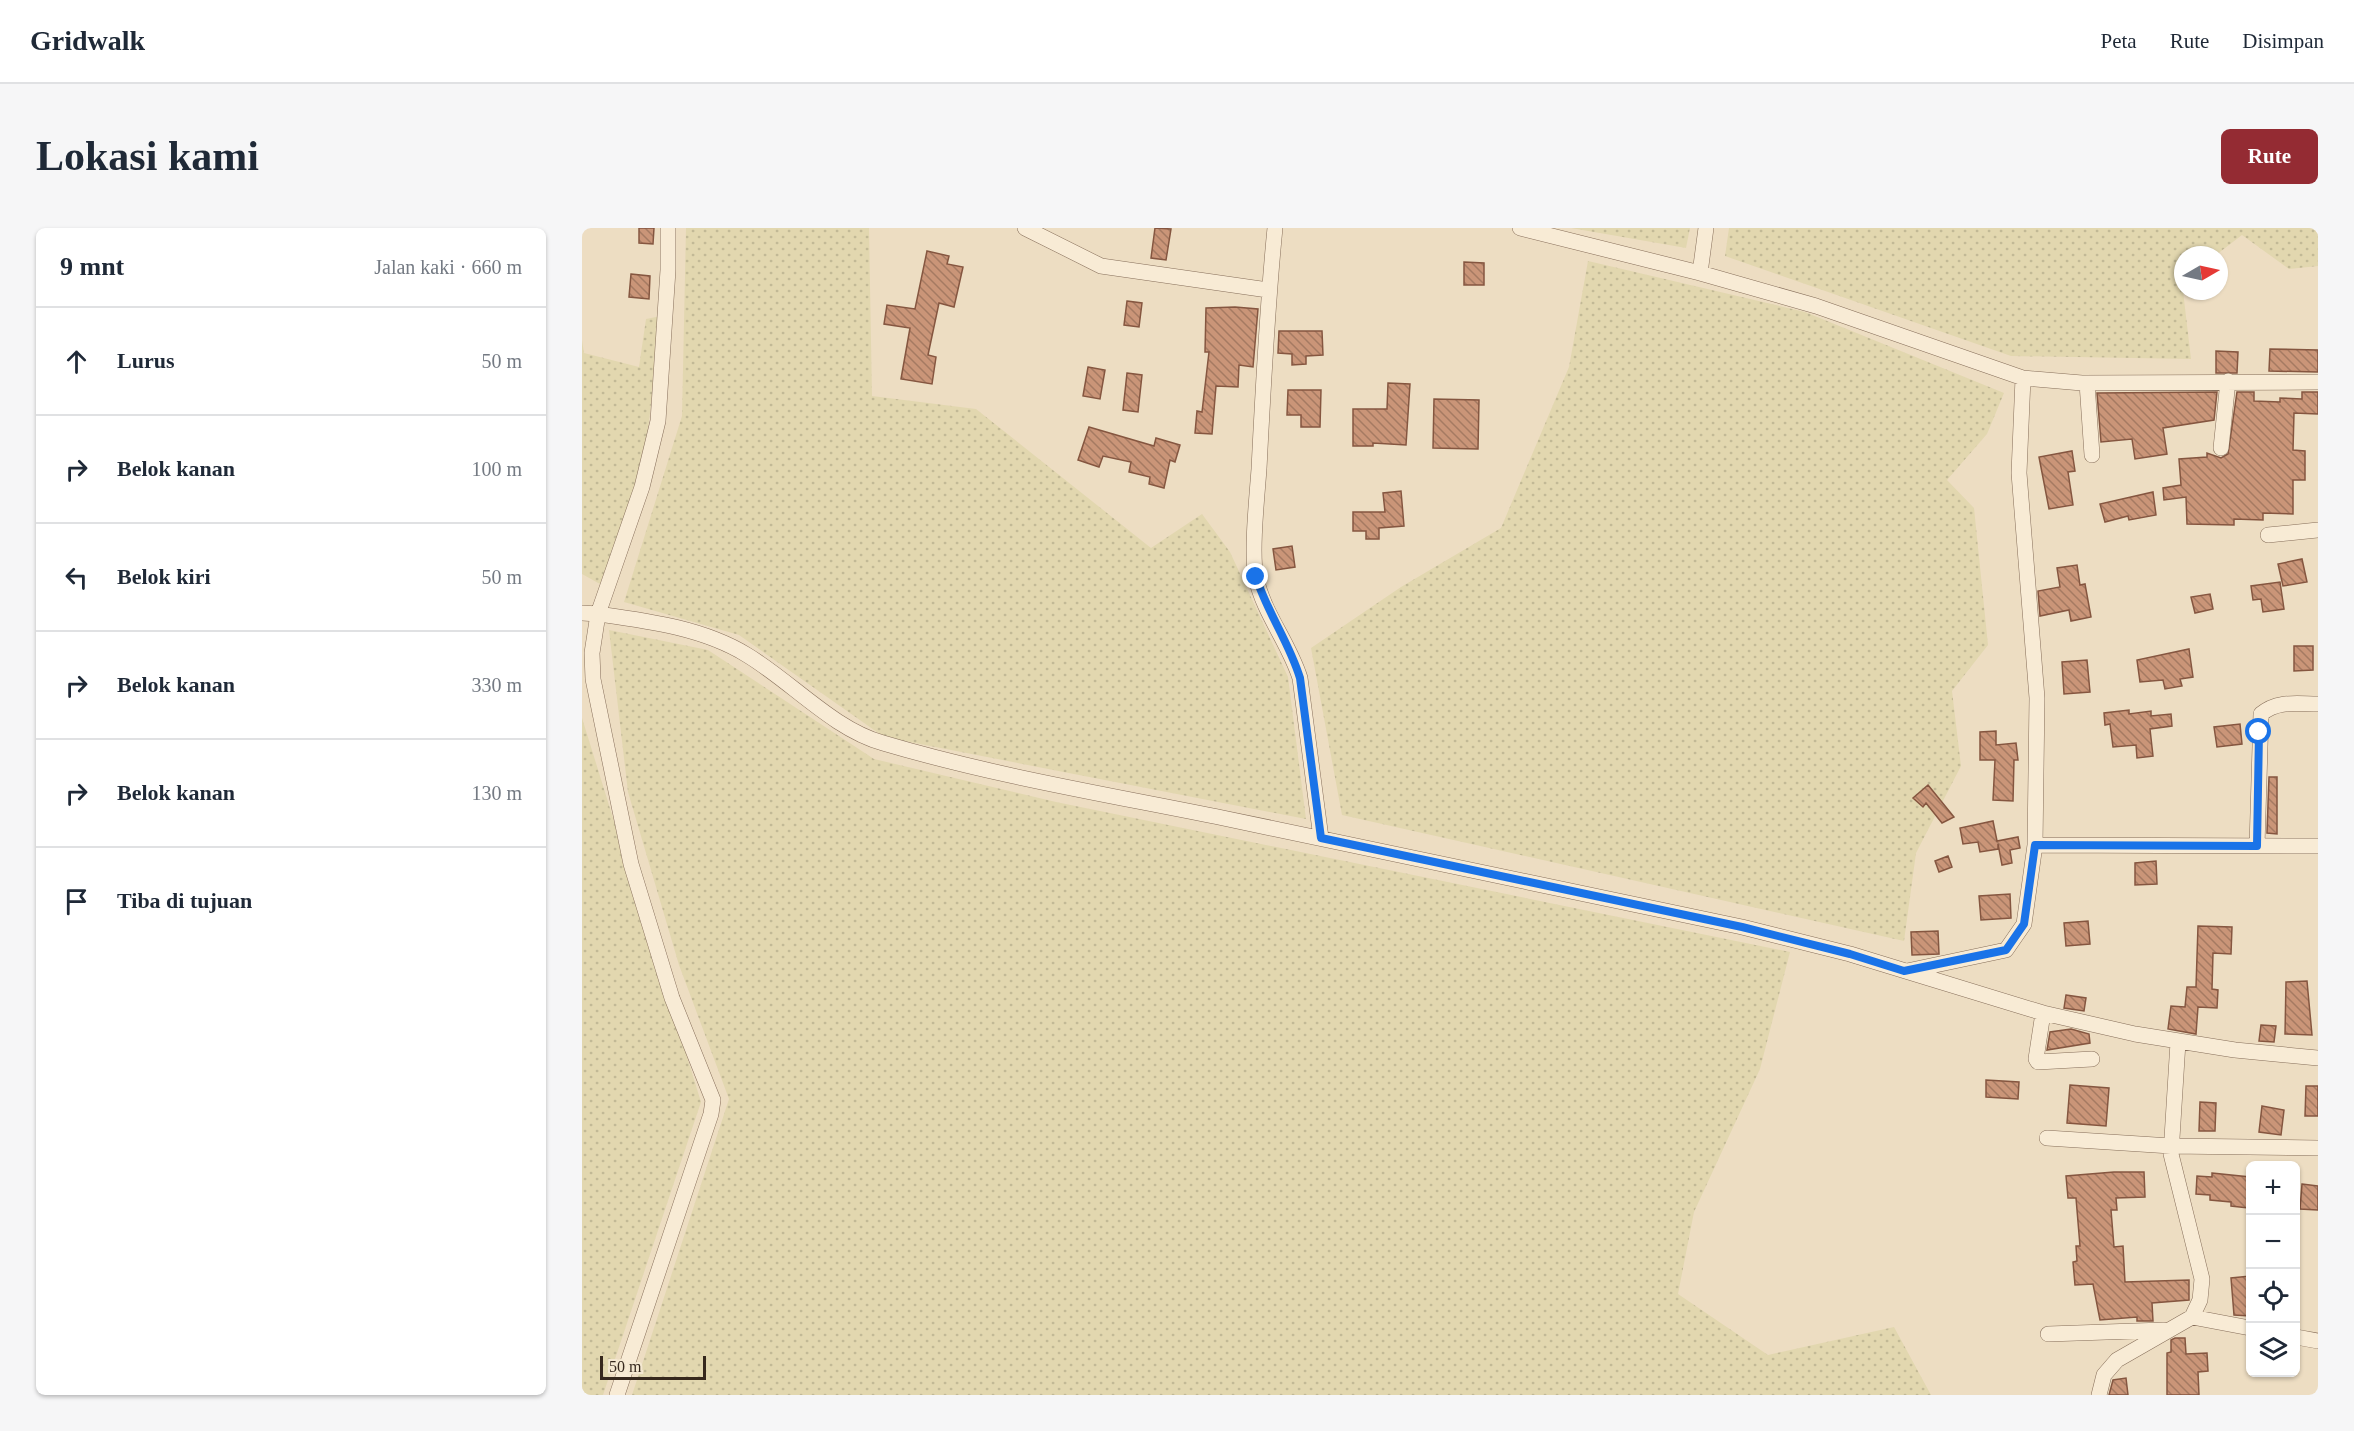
<!DOCTYPE html>
<html lang="id">
<meta charset="utf-8">
<style>
:root{--surface:#fff;--page:#f6f6f7;--text:#1f2937;--muted:#747a83;--line:#e0e1e3;--accent:#942b33}
body{margin:0;font-family:Georgia,serif;background:var(--page);color:var(--text)}
.controls{position:absolute;right:18px;bottom:18px;display:grid;overflow:hidden;border-radius:9px;box-shadow:0 2px 4px #0004}
.controls button{width:54px;height:54px;display:grid;place-items:center;padding:0;border:0;border-bottom:2px solid var(--line);background:var(--surface);color:var(--text);font:30px sans-serif}
.compass{position:absolute;left:1592px;top:18px;width:54px;height:54px;border-radius:50%;background:var(--surface);box-shadow:0 2px 4px #0004;rotate:81deg}
.scale{position:absolute;left:18px;bottom:15px;width:106px;box-sizing:border-box;padding-left:6px;border:3px solid #36281d;border-top:0;font-size:16px;line-height:21px;white-space:nowrap;color:#36281d;-webkit-text-stroke:4px #f4e8d1;paint-order:stroke}
.stop{position:absolute;width:18px;height:18px;margin:-14px;border:4px solid #1a73e8;border-radius:50%;background:#fff}
.stop.end{background:#1a73e8;border-color:#fff;box-shadow:0 2px 6px #0008}
.list{margin:0;padding:0;list-style:none}
h2{display:flex;justify-content:space-between;align-items:center;height:78px;margin:0;padding:0 24px;font-size:26px}
h2 small{font-size:20px;font-weight:400;color:var(--muted)}
.list li{display:grid;grid-template-columns:39px 1fr auto;gap:18px;align-items:center;box-sizing:border-box;height:108px;padding:0 24px;border-top:2px solid var(--line)}
.list b{display:block;font-size:22px;white-space:nowrap}
.list em{font-size:20px;font-style:normal;color:var(--muted)}
.icon{flex:none;width:33px;height:33px;fill:none;stroke:currentColor;stroke-width:2;stroke-linecap:round;stroke-linejoin:round}
.map{position:relative;flex:none;width:1736px;height:1167px;overflow:hidden;border-radius:9px}
header{display:flex;align-items:center;gap:36px;box-sizing:border-box;height:84px;padding:0 30px;background:var(--surface);border-bottom:2px solid var(--line)}
header strong{font-size:28px}
nav{display:flex;gap:33px;margin-inline-start:auto;font-size:21px}
.intro{display:flex;align-items:center;justify-content:space-between;box-sizing:border-box;height:144px;padding:0 36px}
h1{margin:0;font-size:42px}
.button{padding:15px 27px;border-radius:9px;background:var(--accent);color:#fff;font-size:21px;font-weight:700}
main{display:flex;gap:36px;padding:0 36px}
aside{flex:1;background:var(--surface);border-radius:9px;box-shadow:0 2px 4px #0004}
.map>svg:first-child{display:block}
</style>
<header>
<strong>Gridwalk</strong>
<nav><a>Peta</a><a>Rute</a><a>Disimpan</a></nav>
</header>
<div class="intro"><h1>Lokasi kami</h1><a class="button">Rute</a></div>
<main>
<aside>
<h2>9 mnt<small>Jalan kaki · 660 m</small></h2>
<ul class="list">
<li><svg class="icon" aria-label="ahead" viewBox="0 0 24 24"><path d="M12 20V5M6 11l6-6 6 6"/></svg><div><b>Lurus</b></div><em>50 m</em></li>
<li><svg class="icon" aria-label="right" viewBox="0 0 24 24"><path d="M7 20v-9h11M14 6l5 5-5 5"/></svg><div><b>Belok kanan</b></div><em>100 m</em></li>
<li><svg class="icon" aria-label="left" viewBox="0 0 24 24"><path d="M17 20v-9H6M10 6l-5 5 5 5"/></svg><div><b>Belok kiri</b></div><em>50 m</em></li>
<li><svg class="icon" aria-label="right" viewBox="0 0 24 24"><path d="M7 20v-9h11M14 6l5 5-5 5"/></svg><div><b>Belok kanan</b></div><em>330 m</em></li>
<li><svg class="icon" aria-label="right" viewBox="0 0 24 24"><path d="M7 20v-9h11M14 6l5 5-5 5"/></svg><div><b>Belok kanan</b></div><em>130 m</em></li>
<li><svg class="icon" aria-label="arrive" viewBox="0 0 24 24"><path d="M6 21V4h12l-3 4 3 4H6"/></svg><div><b>Tiba di tujuan</b></div></li>
</ul>
</aside>
<div class="map">
<svg width="1736" height="1167" viewBox="0 0 1736 1167">
<defs>
<pattern id="farmland-dots" width="8" height="8" patternUnits="userSpaceOnUse" patternTransform="scale(1.5)"><rect width="8" height="8" fill="#e2d7af"/><path d="M2 2h.1M6 6h.1" fill="none" stroke="#c2b996" stroke-width="1.8" stroke-linecap="round"/></pattern>
<pattern id="building-back-hatch" width="6" height="6" patternUnits="userSpaceOnUse" patternTransform="scale(1.5)"><rect width="6" height="6" fill="#ca9578"/><path d="M-1 5l2 2M0 0l6 6M5-1l2 2" fill="none" stroke="#a57a62"/></pattern>
</defs>
<rect width="100%" height="100%" fill="#edddc2"/>
<path fill="url(#farmland-dots)" d="M104,0h183l3,168 104,13 175,139 51,-34 28,38 58,125 18,142 -422,-82 -145,-102 -115,-33 58,-186z
M989,0h119l-4,20z
M1147,0h589v38l-29,3 -47,-34 -26,20h-33v36l8,68 -180,-3 -286,-100z
M1006,33l217,51 199,81 -17,41 -40,46 27,28 14,137 -36,46 9,75 -45,87 -12,88 -562,-126 -31,-167 90,-61 100,-59 68,-161z
M79,88l-15,132 -14,51 -32,85 -18,-10v-234l2,13 55,14 7,-48z
M27,402l99,20 166,109 182,43 734,150 -30,117 -66,143 -16,82 90,61 126,-28 37,68h-1299l97,-296 -50,-134 -51,-173z
M0,490l119,384 -98,293h-21z"/>
<path fill="url(#building-back-hatch)" stroke="#855640" stroke-width="1.5" d="M57,0h15l-1,16 -14,-1z
M573,0l16,1 -5,31 -15,-2z
M345,23l22,5 -2,8 16,3 -9,40 -15,-4 -11,52 8,2 -4,27 -31,-5 9,-51 -26,-4 3,-19 28,4z
M882,34l20,1v22h-20z
M49,46l19,2 -1,23 -20,-2z
M545,73l15,2 -3,24 -15,-2z
M653,79l23,2 -5,58 -14,-2 -1,22 -22,-1 -4,48 -17,-1 2,-22 5,1 7,-60h-4l1,-44z
M697,103h43l1,24 -17,1v8l-14,1v-11l-14,-1z
M1688,121l48,1v22l-49,-1z
M1634,123l22,1 -1,21h-21z
M506,139l17,3 -5,29 -17,-3z
M545,145l15,2 -4,37 -15,-2z
M806,155l22,1 -4,61 -33,-2v3h-20v-37h34z
M706,162h33l-1,37h-19v-12h-14z
M1635,164l-3,28 -51,8 4,26 -32,5 -3,-20 -31,3 -4,-49z
M1655,164h17v9l26,1v-4l22,1v-7h16v22l-24,-1 -1,37 12,1v29h-12v34l-30,-1v7l-29,-1v6l-47,-1 -1,-27 -22,3 -1,-12 18,-3 -2,-26 28,-2v-4l14,5 7,-4z
M852,171l45,1 -1,49 -45,-1z
M507,199l65,19 2,-8 24,7 -5,17 -5,-2 -6,28 -15,-4 1,-7 -21,-5 2,-10 -28,-6 -4,11 -21,-7z
M1490,223l3,20 -7,1 5,33 -24,4 -10,-52z
M819,263l3,35 -25,2v11h-13v-8h-13v-19h32l-2,-19z
M1571,264l3,23 -27,5 -1,-4 -23,6 -5,-18z
M710,318l3,21 -19,3 -3,-21z
M1720,331l5,23 -24,4 -5,-22z
M1495,337l3,20 5,-1 6,33 -20,4 -2,-11 -29,6 -2,-25 22,-4 -3,-19z
M1698,354l4,27 -21,3 -2,-13 -8,1 -2,-14z
M1628,366l3,15 -18,4 -4,-16z
M1712,418h19v24l-19,1z
M1607,421l4,28 -13,2 2,7 -17,3 -2,-9 -23,2 -3,-22z
M1505,432l3,32 -26,2 -2,-32z
M1547,482v4l22,-3v5l20,-2 1,12 -22,3 3,27 -16,2 -1,-13 -23,2 -3,-23 -5,1 -1,-12z
M1658,496l2,20 -25,3 -3,-20z
M1414,503v14l20,-2 2,17h-4l-1,41 -20,-1 2,-40h-15v-28z
M1687,549h8v57l-10,-1z
M1346,557l26,32 -12,6 -16,-20 -3,4 -10,-9z
M1411,593l4,20 21,-4 2,11 -10,2 2,13 -10,2 -4,-21v5l-18,3 -2,-10 -15,2 -3,-16z
M1366,628l4,11 -13,5 -4,-11z
M1574,633l1,23 -22,1v-22z
M1428,666l1,24 -30,2 -2,-24z
M1506,693l2,23 -24,2 -2,-23z
M1616,698l34,1 -1,27 -18,-1 -1,36 6,1 -1,18 -19,-1 -2,27 -28,-5 3,-23 14,1 2,-20h9z
M1356,703l1,23 -27,1 -1,-23z
M1725,753l5,54 -27,-1 1,-52z
M1484,767l20,3 -2,13 -20,-3z
M1679,797l15,1 -2,16 -15,-1z
M1489,801l18,5 1,9 -43,7 3,-18z
M1404,852l33,2 -1,17 -32,-2z
M1488,857l39,3 -3,38 -39,-3z
M1724,858h12v30h-13z
M1618,874l16,1 -1,28h-16z
M1680,878l22,4 -3,25 -22,-3z
M1532,944h30l1,25 -29,1 1,12h-6l3,37 9,-1 2,36 64,-2v20l-37,3 1,18h-16v-4l-37,3 -7,-36 -18,1 -2,-23 4,-1 -1,-15h4l-4,-48h-8l-2,-22z
M1630,945l38,4 -2,31 -17,-2v-4l-21,-2v-5l-14,-1 1,-18 15,1z
M1720,956l16,2v24l-18,-1z
M1668,1048v40l-16,-1 -3,-37z
M1593,1110h10l1,16 21,-1 1,18 -10,1 1,23h-32v-42l4,-1v-12z
M1544,1150l2,17h-19l4,-15z"/>
<g fill="none" stroke-linecap="round" stroke-linejoin="round">
<g stroke="#866e5a" stroke-width="16">
<path id="street" d="M443,0l76,38 167,24
M693,0c-8,80 -12,161 -16,241 -2,28 -8,83 -3,109 8,36 33,65 44,100l21,160
M938,0l180,45 116,33 207,72 59,5 236,-1
M1118,45l6,-45
M1505,155l5,72
M1639,220l7,-67
M1686,307l50,-5
M0,385l16,1 44,-127 16,-66 10,-151v-42
M1453,617l283,1
M1675,618l4,-132c17,-14 36,-10 57,-10
M1325,743l99,-21 18,-26 11,-79 2,-147 -18,-225 4,-95
M1461,785l-7,46 2,3 54,-3
M1465,910l124,8 147,2
M1610,1089l58,11
M1466,1106l116,-4
M1714,1109l22,4
M35,1167l94,-281 2,-14 -41,-102 -41,-134 -38,-185 -1,-26 6,-39c50,7 105,14 149,41 45,27 86,74 136,88 111,33 227,52 340,75 173,36 346,72 519,109l108,27 193,59 92,21 100,16 83,8
M1517,1167l5,-20 13,-15 75,-43 8,-17 2,-21 -31,-125 7,-112"/>
</g>
<use href="#street" stroke="#f8ebd5" stroke-width="15"/>
</g>
<g fill="none" stroke-linecap="round" stroke-linejoin="round">
<path stroke="#1a73e8" stroke-width="8" d="M674,349c11,35 33,65 44,101l21,160 421,89 108,27 54,17 102,-21 18,-26 11,-79 222,1 2,-114"/>
</g>
</svg>
<div class="controls">
<button>+</button>
<button>−</button>
<button><svg class="icon" aria-label="locate" viewBox="0 0 24 24"><circle cx="12" cy="12" r="6"/><path d="M12 2v4M12 18v4M2 12h4M18 12h4"/></svg></button>
<button><svg class="icon" aria-label="layers" viewBox="0 0 24 24"><path d="M12 4l9 5-9 5-9-5zM3 14l9 5 9-5"/></svg></button>
</div>
<svg class="compass" viewBox="-18 -18 36 36"><path d="M0-13l5 13h-10z" fill="#e53935"/><path d="M0 13l5-13h-10z" fill="#747a83"/></svg>
<div class="scale">50 m</div>
<div class="stop" style="left:1677px;top:504px"></div>
<div class="stop end" style="left:674px;top:349px"></div>
</div>
</main>
